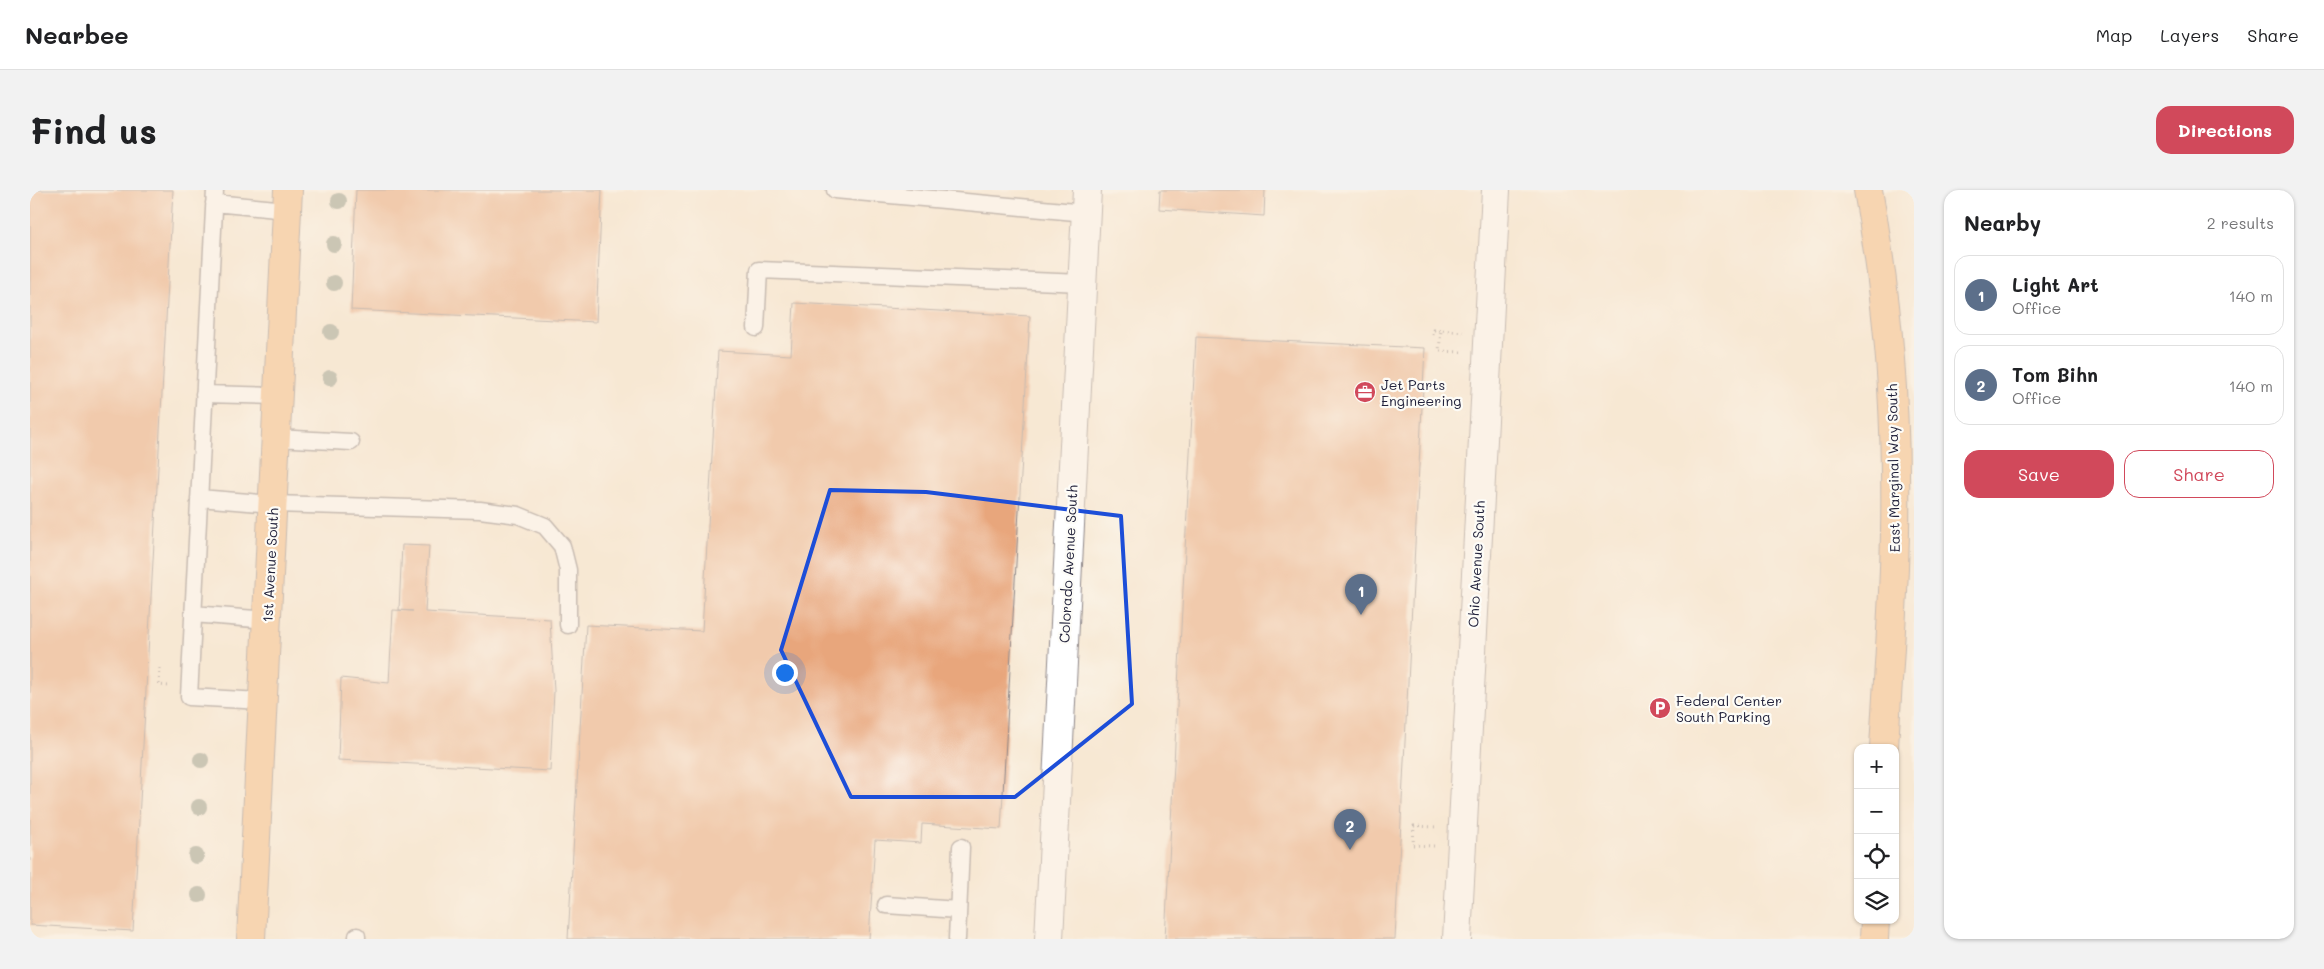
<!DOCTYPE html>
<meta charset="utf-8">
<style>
:root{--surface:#fff;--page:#f2f2f2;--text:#202124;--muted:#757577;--line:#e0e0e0;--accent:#d1495b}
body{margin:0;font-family:Mali,sans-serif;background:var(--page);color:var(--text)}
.controls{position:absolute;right:15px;bottom:15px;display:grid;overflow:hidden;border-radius:10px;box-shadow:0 1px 4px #0004}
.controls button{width:45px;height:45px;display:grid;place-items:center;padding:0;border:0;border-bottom:1px solid var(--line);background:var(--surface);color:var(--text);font:25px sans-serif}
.you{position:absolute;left:754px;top:482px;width:18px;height:18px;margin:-12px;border:4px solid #fff;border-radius:50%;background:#1a73e8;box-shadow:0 0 0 8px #1a73e833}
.badge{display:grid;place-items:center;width:32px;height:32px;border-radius:50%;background:var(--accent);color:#fff;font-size:16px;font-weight:700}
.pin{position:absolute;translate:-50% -41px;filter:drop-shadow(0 1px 2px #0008)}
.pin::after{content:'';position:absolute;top:26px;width:18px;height:15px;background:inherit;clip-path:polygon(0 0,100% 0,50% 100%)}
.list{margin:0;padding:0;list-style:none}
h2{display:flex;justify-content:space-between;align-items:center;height:65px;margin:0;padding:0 20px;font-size:21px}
h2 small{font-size:16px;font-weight:400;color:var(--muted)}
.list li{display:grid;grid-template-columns:32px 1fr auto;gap:15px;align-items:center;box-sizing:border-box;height:80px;margin:0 10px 10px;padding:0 10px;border:1px solid var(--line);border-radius:15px}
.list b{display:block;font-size:19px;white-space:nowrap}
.list p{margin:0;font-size:16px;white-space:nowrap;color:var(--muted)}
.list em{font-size:16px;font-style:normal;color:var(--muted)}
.actions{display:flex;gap:10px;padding:15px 20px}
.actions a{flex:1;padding:11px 0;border:1px solid var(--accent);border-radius:15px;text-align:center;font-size:18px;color:var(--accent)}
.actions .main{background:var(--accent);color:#fff}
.icon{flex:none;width:28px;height:28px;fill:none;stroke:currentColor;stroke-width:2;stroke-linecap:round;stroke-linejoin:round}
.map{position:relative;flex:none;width:1884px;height:749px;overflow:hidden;border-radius:15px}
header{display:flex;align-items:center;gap:30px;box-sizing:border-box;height:70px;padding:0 25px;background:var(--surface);border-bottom:1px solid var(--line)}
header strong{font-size:24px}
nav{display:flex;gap:28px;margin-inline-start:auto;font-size:18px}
.intro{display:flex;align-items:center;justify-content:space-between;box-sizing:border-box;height:120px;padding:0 30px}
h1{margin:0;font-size:35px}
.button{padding:12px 22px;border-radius:15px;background:var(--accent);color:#fff;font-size:18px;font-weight:700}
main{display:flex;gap:30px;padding:0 30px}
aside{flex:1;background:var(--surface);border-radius:15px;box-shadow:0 1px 4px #0004}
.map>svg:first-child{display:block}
</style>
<header>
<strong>Nearbee</strong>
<nav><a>Map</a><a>Layers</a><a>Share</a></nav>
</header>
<div class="intro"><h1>Find us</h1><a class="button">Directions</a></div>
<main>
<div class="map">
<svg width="1884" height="749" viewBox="0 0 1884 749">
<rect width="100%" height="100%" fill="#fdfcf7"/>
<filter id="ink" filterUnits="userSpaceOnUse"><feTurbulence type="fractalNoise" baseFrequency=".02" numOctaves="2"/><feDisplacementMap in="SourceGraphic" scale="10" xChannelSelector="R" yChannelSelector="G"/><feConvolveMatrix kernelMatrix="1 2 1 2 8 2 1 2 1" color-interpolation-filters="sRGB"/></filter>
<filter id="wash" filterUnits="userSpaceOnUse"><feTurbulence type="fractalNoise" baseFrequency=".0096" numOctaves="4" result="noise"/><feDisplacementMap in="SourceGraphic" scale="20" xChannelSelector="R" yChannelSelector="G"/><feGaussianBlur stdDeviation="1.12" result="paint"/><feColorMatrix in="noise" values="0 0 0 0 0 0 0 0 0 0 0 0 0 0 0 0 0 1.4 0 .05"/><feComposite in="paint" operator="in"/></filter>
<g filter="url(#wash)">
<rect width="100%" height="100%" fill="#f7e8d3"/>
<g id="blocks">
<path fill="#e8a67c" d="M0,0h143l-40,741 -103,-6z
M326,0h246l-6,132 -245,-12z
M1130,0h105l-1,26 -105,-7z
M764,113l236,13 -29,513 -79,-5 -1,19 -46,-3 -6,99h-301l18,-314 116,6 16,-280 73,4z
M1166,147l229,11 -30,591h-230z
M372,355l27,1 -4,66 125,7 4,72 -4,80 -212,-11 3,-82 48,5 4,-73 20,1 -14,-1z"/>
</g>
</g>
<g filter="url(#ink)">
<use href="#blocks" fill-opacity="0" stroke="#8c8587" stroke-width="1"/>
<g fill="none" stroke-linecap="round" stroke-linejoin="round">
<g stroke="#8c8587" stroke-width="19">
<path id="lane" d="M185,0l-26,507 74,4
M805,0l251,23
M184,13l73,7
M726,138l3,-58 323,13
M174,204l74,2
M246,248l75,4
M169,308l74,6 207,6 38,5 27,11 17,20 6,24v55
M163,424l74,6
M856,715l72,5
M327,749v-3
M927,749l4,-92"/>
</g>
<g stroke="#8c8587" stroke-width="30">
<path id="street" d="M1019,749l38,-749
M1427,749l39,-749"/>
</g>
<g stroke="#8c8587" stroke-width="30">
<path id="primary" d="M221,749l37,-749"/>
</g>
<g stroke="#8c8587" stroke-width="30">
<path id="highway" d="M1838,0c17,93 26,187 27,282 2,92 -6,184 -11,276
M1844,749l1,-19"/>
</g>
<path stroke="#8c8587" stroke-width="3" stroke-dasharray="1 4" stroke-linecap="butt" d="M1403,145l1,-5h7
M1431,162l-22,-1 2,-21 22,2
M130,478l-1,17 10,1
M1404,656l-21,-1 1,-19 23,1"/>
<use href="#lane" stroke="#fff" stroke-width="16"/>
<use href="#street" stroke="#fff" stroke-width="28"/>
<use href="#primary" stroke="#f7be87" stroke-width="28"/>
<use href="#highway" stroke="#f7be87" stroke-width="28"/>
</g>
<g fill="#959d8f">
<circle cx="309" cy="11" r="8"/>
<circle cx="304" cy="54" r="8"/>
<circle cx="304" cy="93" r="8"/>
<circle cx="301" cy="142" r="8"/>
<circle cx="300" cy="188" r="8"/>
<circle cx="171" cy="570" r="8"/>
<circle cx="169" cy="617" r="8"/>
<circle cx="166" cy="666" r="8"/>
<circle cx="169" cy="705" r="8"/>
</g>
</g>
<path d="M0 0H1884V749H0ZM800,300l96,2 195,24 11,188 -117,93h-164l-70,-147z" fill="#f7e8d3" fill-opacity=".55" fill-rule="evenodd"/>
<path fill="none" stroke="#1d4ed8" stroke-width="4" stroke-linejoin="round" d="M800,300l96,2 195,24 11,188 -117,93h-164l-70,-147z"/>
<defs>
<g id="office-disc" transform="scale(1.125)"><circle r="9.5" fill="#d1495b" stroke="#fdfcf7"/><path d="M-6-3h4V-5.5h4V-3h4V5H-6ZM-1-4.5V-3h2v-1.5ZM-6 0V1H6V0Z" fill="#fff"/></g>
<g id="parking-disc" transform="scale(1.125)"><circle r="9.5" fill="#d1495b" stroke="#fdfcf7"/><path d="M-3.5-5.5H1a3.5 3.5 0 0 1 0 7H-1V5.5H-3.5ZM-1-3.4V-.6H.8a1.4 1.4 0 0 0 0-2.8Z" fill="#fff"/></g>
</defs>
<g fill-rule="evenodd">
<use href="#office-disc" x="1335" y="202"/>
<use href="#parking-disc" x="1630" y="518"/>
</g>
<g text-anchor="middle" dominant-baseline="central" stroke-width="4.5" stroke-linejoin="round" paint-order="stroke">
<g font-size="14" fill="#22223b" stroke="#fdfcf7" text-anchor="start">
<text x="1351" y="194">Jet Parts<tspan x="1351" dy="16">Engineering</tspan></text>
<text x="1646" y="510">Federal Center<tspan x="1646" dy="16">South Parking</tspan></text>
</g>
<g font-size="14" fill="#22223b" stroke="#fdfcf7">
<text transform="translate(1863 278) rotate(-91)">East Marginal Way South</text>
<text transform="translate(1038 374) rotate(-87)">Colorado Avenue South</text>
<text transform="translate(1446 374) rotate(-87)">Ohio Avenue South</text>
<text transform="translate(240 375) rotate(-87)">1st Avenue South</text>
</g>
</g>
</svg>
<div class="controls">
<button>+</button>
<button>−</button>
<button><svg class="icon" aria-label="locate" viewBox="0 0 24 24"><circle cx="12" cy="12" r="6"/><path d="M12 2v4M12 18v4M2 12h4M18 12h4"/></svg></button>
<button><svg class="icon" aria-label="layers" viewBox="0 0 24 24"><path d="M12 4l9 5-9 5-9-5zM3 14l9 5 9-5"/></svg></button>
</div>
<div class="you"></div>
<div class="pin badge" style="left:1331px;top:425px;background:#5c6f8a">1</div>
<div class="pin badge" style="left:1320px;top:660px;background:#5c6f8a">2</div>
</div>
<aside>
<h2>Nearby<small>2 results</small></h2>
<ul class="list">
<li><span class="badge" style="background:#5c6f8a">1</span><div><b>Light Art</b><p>Office</p></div><em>140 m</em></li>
<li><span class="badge" style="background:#5c6f8a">2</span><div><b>Tom Bihn</b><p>Office</p></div><em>140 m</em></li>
</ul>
<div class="actions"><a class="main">Save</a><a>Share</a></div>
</aside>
</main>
